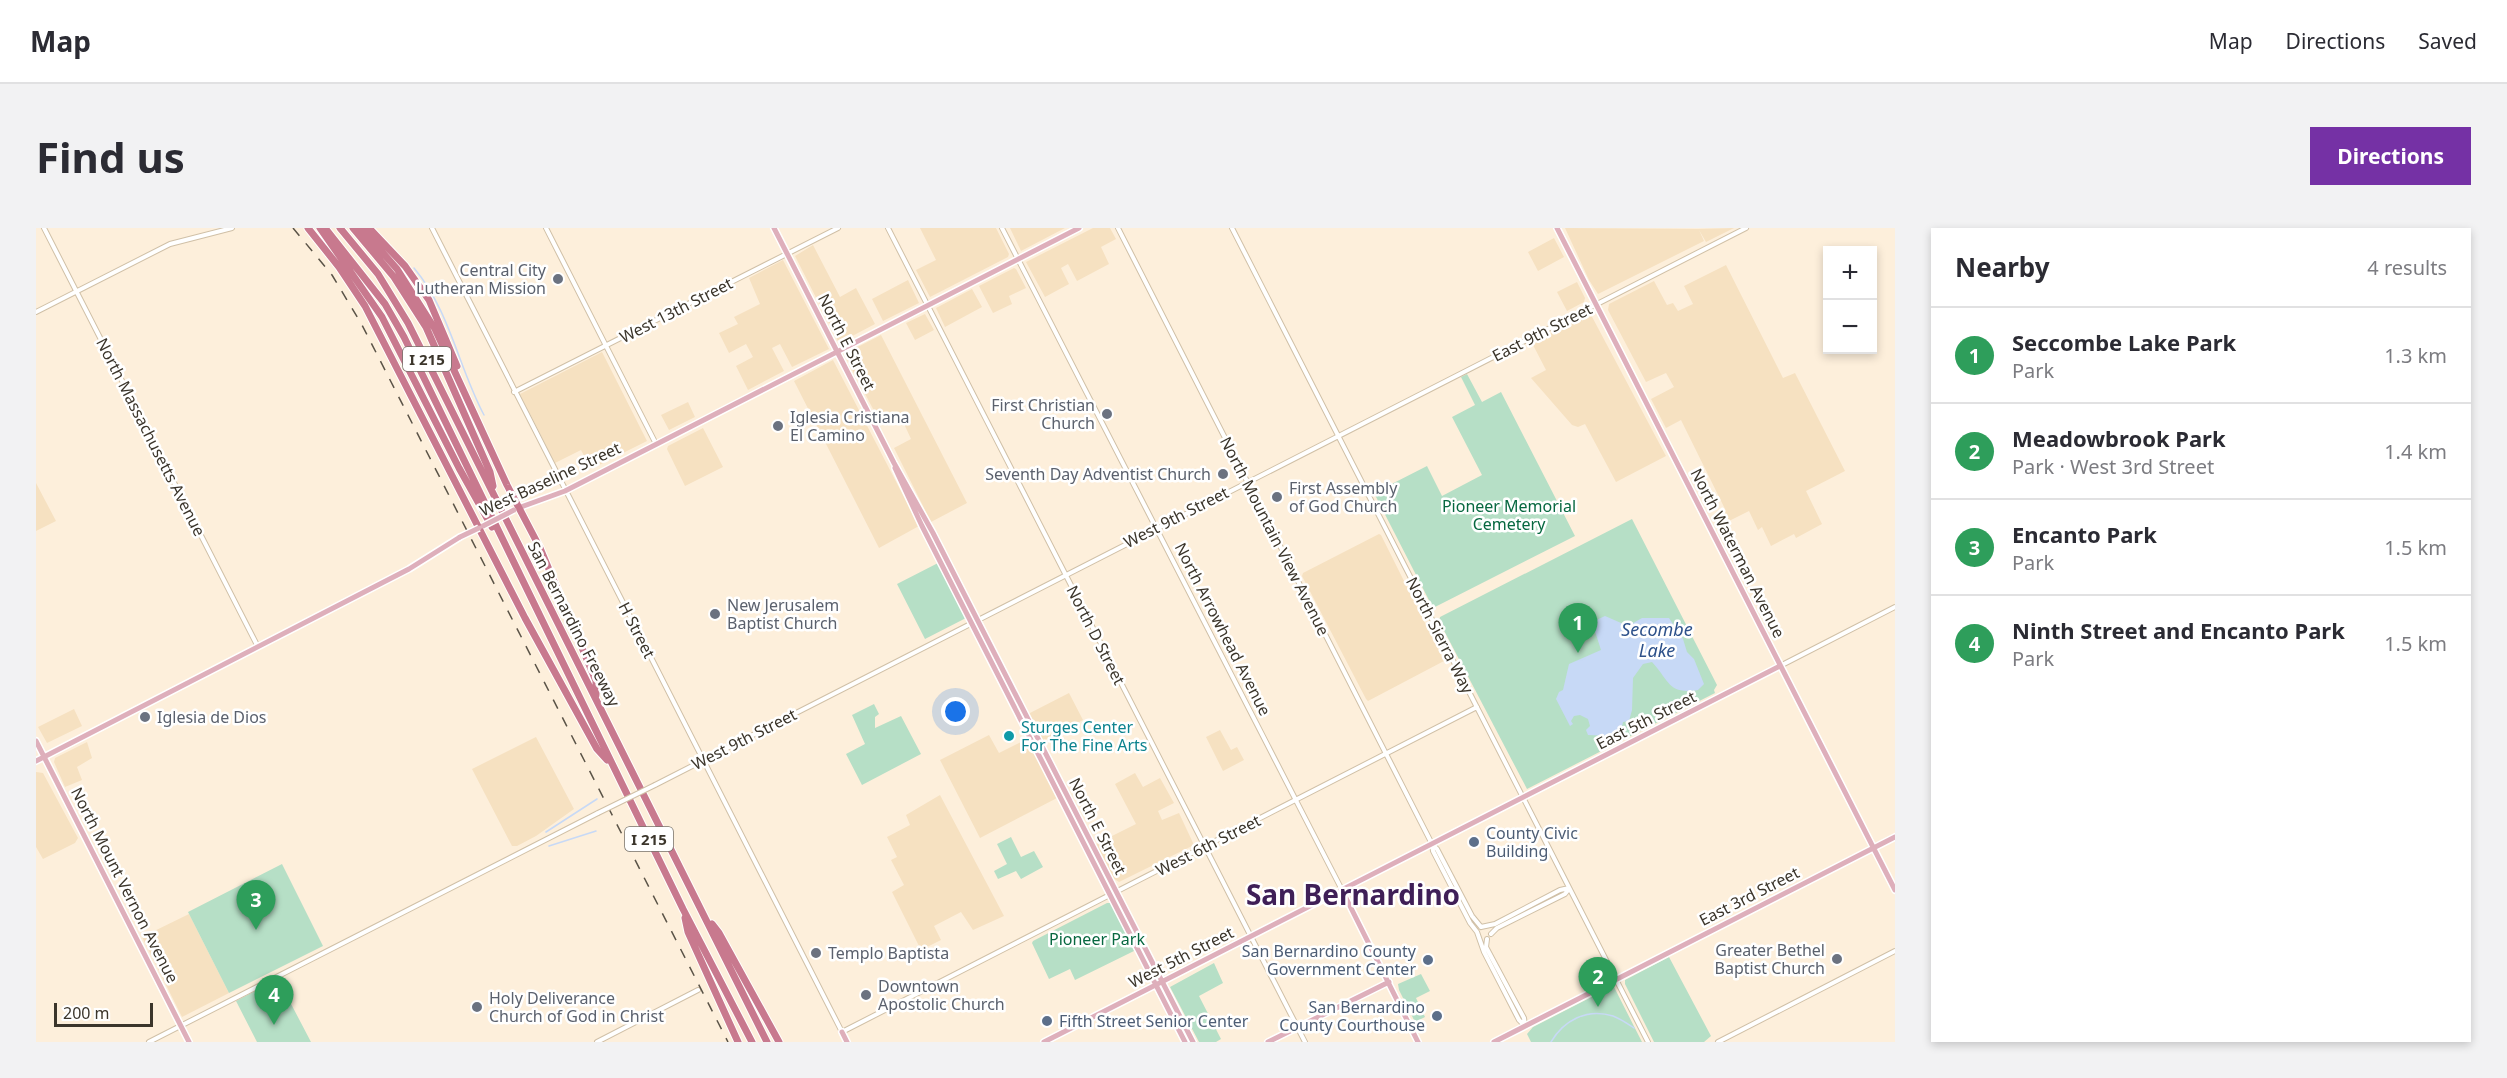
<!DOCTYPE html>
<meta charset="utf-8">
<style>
:root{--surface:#fff;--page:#f2f2f3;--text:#2b2b33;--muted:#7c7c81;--line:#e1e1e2;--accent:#7531a5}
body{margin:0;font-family:"Noto Sans",sans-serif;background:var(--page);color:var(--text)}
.controls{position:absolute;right:18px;top:18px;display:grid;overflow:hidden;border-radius:0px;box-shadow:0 3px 9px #0003}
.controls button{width:54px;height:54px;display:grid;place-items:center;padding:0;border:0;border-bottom:2px solid var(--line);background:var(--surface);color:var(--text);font:30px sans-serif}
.scale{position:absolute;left:18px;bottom:15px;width:99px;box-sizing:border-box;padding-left:6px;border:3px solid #3b352b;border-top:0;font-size:16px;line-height:21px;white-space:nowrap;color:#3b352b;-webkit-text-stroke:4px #fff;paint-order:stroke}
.you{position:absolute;left:920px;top:484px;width:21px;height:21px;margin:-15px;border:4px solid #fff;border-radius:50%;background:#1a73e8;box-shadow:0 0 0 9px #1a73e833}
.badge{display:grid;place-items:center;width:39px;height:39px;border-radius:50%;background:var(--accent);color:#fff;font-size:20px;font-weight:700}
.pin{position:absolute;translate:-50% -50px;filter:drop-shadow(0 2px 3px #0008)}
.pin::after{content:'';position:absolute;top:32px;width:21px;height:18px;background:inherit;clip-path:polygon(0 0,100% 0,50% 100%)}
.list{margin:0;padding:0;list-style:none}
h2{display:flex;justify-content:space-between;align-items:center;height:78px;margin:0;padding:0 24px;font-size:26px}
h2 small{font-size:20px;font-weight:400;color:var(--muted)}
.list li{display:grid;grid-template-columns:39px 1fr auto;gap:18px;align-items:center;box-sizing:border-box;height:96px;padding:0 24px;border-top:2px solid var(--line)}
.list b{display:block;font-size:22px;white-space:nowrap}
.list p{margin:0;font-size:20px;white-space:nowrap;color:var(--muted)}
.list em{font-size:20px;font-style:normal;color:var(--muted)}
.map{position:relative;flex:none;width:1859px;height:814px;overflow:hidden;border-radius:0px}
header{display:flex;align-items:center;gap:36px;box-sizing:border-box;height:84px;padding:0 30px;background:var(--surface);border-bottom:2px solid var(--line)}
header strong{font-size:28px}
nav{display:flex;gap:33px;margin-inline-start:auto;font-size:21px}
.intro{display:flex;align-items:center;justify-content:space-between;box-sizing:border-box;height:144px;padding:0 36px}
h1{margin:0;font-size:42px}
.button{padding:15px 27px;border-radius:0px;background:var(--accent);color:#fff;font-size:21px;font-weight:700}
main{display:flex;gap:36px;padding:0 36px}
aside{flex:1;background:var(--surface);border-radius:0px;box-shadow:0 3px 9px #0003}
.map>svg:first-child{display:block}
</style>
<header>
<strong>Map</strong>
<nav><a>Map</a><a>Directions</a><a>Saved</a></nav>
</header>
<div class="intro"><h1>Find us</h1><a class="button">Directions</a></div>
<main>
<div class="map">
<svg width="1859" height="814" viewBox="0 0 1859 814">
<rect width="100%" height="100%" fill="#fdefdb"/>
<path fill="#f6e1c1" d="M884,0h76l13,26 -1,3 -78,40 -14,-27 20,-10z
M974,0h55l-44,23z
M1057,0h17l6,11 -15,8 8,17 -32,17 -9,-17 -7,4 8,16 -24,13 -19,-35z
M1529,0l133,1 36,-1 -28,14 -7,-12 5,11 -106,53 -9,-14z
M1518,10l10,19 -26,14 -10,-19z
M777,17l27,52 16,-9 19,36 -36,19 -44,-87z
M747,32l46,89 -37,18 -12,-23 -8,4 12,23 -36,19 -12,-24 17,-9 -7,-13 -17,9 -10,-20 19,-9 -4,-7 26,-13 -11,-26z
M1690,37l57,113 12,-5 50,98 -39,20 16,33 -26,14 -2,-4 -23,12 -9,-19 -4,3 -9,-19 -22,11 -5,-9 4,-2 -45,-91 -15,8 -15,-29 23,-12 -8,-14 -20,9 -38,-72 1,-6 45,-23 13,24 6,-2 5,8 15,-7 -9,-18z
M978,40l2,1 10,19 -17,8 3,8 -19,9 -14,-27z
M872,52l11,23 -36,18 -11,-22z
M1541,54l8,16 -1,4 -17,9 -10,-19z
M936,61l10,18 -37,20 -9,-19z
M1554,85l76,143 -50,26 -31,-58 -7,3 -6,-2 -41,-47 15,-8 -14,-27z
M889,86l9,16 -19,10 -9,-17z
M845,107l86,168 -36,19 -37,-74 17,-9 -11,-24 -19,9 -37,-70z
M566,124l45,89 -56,28 -10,-19 -26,13 -35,-69z
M797,132l86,166 -40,22 -85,-167z
M652,174l7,15 -26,13 -8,-15z
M667,200l20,39 -38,19 -18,-37 1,-3z
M0,255l20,38 -20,10z
M1343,306l2,1 63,126 -76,40 -2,-2 -64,-123 1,-3z
M1033,465l14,27 -40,21 -15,-27z
M38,481l8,17 -35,17 -9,-16z
M1184,502l11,20 6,-3 7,13 -21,11 -17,-34z
M953,507l10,18 28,-14 30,59 -77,40 -40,-78z
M500,509l38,72 -38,27 -19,10h-5l-40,-77z
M51,514l5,16 -15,9 5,13 -17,7 -11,-25 1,-4z
M0,544l7,1 35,65 -3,5 -32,16 -7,-12z
M1099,545l8,14 17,-9 14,25 -16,8 4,9 17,-7 15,32 -75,37 -6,-4 -17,-34 40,-20 -21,-40z
M904,567l64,121 -31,14 -12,-18 -27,14 7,14 -20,10 -29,-58 12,-7 -13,-25 6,-3 -10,-20 23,-12 -4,-10z
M153,686l40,79 -47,24 -40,-80z"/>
<path fill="#b6dfc6" d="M1431,146l15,28 19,-10 74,144 -142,72 -59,-115 53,-27 15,30 40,-21 -30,-58 23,-12 -14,-28z
M1596,291l85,166 -3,5 1,3 -188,96 -88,-168 1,-4z
M902,335l28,55 -41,21 -28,-55z
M838,476l5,10 -4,3v11l26,-12 20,38 -59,31 -16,-31 19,-10 -13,-29z
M975,609l10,20 13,-6 9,16 -22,12 -5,-8 -18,8 -4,-8 13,-7 -10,-20z
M246,636l41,82 -94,47 -41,-81z
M1071,675h4l23,48 -59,29 -5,-11 -21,10 -17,-36 1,-2z
M1633,729l42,79 -7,6h-50l-29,-58v-4z
M1178,735l9,20 -24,13 22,43 -5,3h-17l-29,-55z
M1385,746l9,17 -14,7 9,19 -10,5 -16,-32 -1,-6z
M242,751l33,63h-54l-21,-41z
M1575,759h3l28,55h-111l-4,-8 6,-7z"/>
<path fill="#c7d9f6" d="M1569,388l23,10 14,-8h27l14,21 4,13 7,7 10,25 -6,6c-30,5 -29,-10 -46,-28l-9,2 -10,14 -1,32 -3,11 -6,1 -2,9 -9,5 -24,-1 -2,-5 4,-4 -2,-7 -8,-4 -6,1 -3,5 2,3 -3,2 -14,-27 3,-7 4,-2 6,-26 32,-14 -9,-28z"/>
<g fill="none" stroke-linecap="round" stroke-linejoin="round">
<path stroke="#c7d9f6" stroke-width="1.5" d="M378,40c36,43 44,98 70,147
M510,604l51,-33
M513,618l47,-15
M1515,814c13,-22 36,-34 62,-26 8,3 15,8 21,12"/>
<g stroke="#d0c0a7" stroke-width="6">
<path id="minor" d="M8,0l214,419
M396,0l410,804 635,-325
M510,0l110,216
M852,0l417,814
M966,0l340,662
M1082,0l314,616 5,5 35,67 9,11
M1196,0l416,814
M0,84l134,-68 62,-16
M478,164l324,-164
M1744,438l115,-59
M619,557l1091,-557
M1396,617l1,6 37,72 7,9 7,20 35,68 6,6
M1445,699l14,-3 65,-34 9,-2
M1455,706l6,-6 68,-34 4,-5
M1451,711l-1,8 38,71 1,7
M113,814l449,-229
M561,814l101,-52
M1682,814l177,-91"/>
</g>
<g stroke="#fff" stroke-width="8">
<path id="major" d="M738,0l120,235 39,70 260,509
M1521,0l338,662
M859,240l27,58 263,516
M482,280l47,-17 514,-263
M0,513l153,301
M0,533l373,-192 51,-32
M1306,662l76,152
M806,804l5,10
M1008,814l736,-376
M1232,814l121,-60
M1458,814l401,-205"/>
</g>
<g stroke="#fff" stroke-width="9">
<path id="highway" d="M272,0l31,39 26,39 160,312 72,131 10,11
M284,0l62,89 77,151 33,59
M289,0l60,76 19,33 279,572 69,133
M304,0l38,46 30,49 359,719
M317,0l41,49 32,50 64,145 3,14
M325,0l36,41 38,60 72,156 33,63 56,133v14
M333,0l36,38 24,34 28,66
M649,690l3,14 50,110
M676,696l7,9 60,109"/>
</g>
<use href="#minor" stroke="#fff" stroke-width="4"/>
<use href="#major" stroke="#deafbb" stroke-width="5"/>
<use href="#highway" stroke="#c8798e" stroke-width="7"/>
<path stroke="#5a5347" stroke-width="1.5" stroke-dasharray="10 10" stroke-linecap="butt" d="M257,0l39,47 30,50 366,717"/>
<g stroke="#d0c0a7" stroke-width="6" stroke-linecap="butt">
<path id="minor-bridge" d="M562,585l57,-28"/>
</g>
<g stroke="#fff" stroke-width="8" stroke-linecap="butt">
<path id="major-bridge" d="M447,298l31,-16
M424,309l19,-9"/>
</g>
<use href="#minor-bridge" stroke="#fff" stroke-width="4"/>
<use href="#major-bridge" stroke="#deafbb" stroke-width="5"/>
</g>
<g fill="#6b7280" stroke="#fff" stroke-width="2">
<circle cx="522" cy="51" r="6"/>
<circle cx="1071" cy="186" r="6"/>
<circle cx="742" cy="198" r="6"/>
<circle cx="1187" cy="246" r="6"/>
<circle cx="1241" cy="269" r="6"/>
<circle cx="679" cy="386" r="6"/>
<circle cx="109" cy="489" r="6"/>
<circle cx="780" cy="725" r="6"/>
<circle cx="1801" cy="731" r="6"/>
<circle cx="830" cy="767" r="6"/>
<circle cx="441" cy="779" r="6"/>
</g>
<circle fill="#0f9aa8" stroke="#fff" stroke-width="2" cx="973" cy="508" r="6"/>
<g fill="#5c6f8a" stroke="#fff" stroke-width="2">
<circle cx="1438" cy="614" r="6"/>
<circle cx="1392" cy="732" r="6"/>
<circle cx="1401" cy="788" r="6"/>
<circle cx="1011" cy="793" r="6"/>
</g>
<g text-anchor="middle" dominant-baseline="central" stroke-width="5" stroke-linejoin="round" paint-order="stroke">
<g fill="#fff" stroke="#76726b" stroke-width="1.5">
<rect x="367" y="119" width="48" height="24" rx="4.5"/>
<rect x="589" y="599" width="48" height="24" rx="4.5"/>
</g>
<g font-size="15" font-weight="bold" fill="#3b352b">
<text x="391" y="131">I 215</text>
<text x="613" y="611">I 215</text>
</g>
<g font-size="16" fill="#5b616d" stroke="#fff" text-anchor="start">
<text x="510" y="42" text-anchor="end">Central City<tspan x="510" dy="18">Lutheran Mission</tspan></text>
<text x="1059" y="177" text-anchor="end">First Christian<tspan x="1059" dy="18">Church</tspan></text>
<text x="754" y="189">Iglesia Cristiana<tspan x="754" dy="18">El Camino</tspan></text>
<text x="1175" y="246" text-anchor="end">Seventh Day Adventist Church</text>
<text x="1253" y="260">First Assembly<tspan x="1253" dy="18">of God Church</tspan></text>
<text x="691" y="377">New Jerusalem<tspan x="691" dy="18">Baptist Church</tspan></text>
<text x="121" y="489">Iglesia de Dios</text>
<text x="1789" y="722" text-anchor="end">Greater Bethel<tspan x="1789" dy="18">Baptist Church</tspan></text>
<text x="792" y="725">Templo Baptista</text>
<text x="842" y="758">Downtown<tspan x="842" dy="18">Apostolic Church</tspan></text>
<text x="453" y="770">Holy Deliverance<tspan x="453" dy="18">Church of God in Christ</tspan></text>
</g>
<g font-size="16" fill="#3b352b" stroke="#fff">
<text transform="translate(640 82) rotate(-27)">West 13th Street</text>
<text transform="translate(1506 104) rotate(-27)">East 9th Street</text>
<text transform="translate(811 114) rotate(63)">North E Street</text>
<text transform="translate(115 209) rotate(63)">North Massachusetts Avenue</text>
<text transform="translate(514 251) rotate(-25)">West Baseline Street</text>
<text transform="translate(1140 289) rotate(-27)">West 9th Street</text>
<text transform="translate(1239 308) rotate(63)">North Mountain View Avenue</text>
<text transform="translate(1702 325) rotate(63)">North Waterman Avenue</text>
<text transform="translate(538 396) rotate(63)">San Bernardino Freeway</text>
<text transform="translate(1187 401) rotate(63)">North Arrowhead Avenue</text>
<text transform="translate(601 402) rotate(63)">H Street</text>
<text transform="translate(1060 407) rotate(63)">North D Street</text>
<text transform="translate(1404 407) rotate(63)">North Sierra Way</text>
<text transform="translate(1610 492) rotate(-27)">East 5th Street</text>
<text transform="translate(708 511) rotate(-27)">West 9th Street</text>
<text transform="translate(1062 598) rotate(63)">North E Street</text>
<text transform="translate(1172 617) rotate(-27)">West 6th Street</text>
<text transform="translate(89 657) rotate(63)">North Mount Vernon Avenue</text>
<text transform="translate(1713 668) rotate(-27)">East 3rd Street</text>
<text transform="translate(1145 729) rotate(-27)">West 5th Street</text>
</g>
<g font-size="16" fill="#076840" stroke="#fff">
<text x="1473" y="278">Pioneer Memorial<tspan x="1473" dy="18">Cemetery</tspan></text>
<text x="1061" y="711">Pioneer Park</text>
</g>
<g font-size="16" fill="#0d838f" stroke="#fff" text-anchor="start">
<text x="985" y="499">Sturges Center<tspan x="985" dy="18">For The Fine Arts</tspan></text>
</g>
<g font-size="16" fill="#4e5e75" stroke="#fff" text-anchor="start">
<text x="1450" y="605">County Civic<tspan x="1450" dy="18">Building</tspan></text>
<text x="1380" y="723" text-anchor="end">San Bernardino County<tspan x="1380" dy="18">Government Center</tspan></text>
<text x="1389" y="779" text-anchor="end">San Bernardino<tspan x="1389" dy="18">County Courthouse</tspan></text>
<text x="1023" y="793">Fifth Street Senior Center</text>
</g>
<g font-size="18" font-style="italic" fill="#2d518a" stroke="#fff">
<text x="1621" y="401">Secombe<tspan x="1621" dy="21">Lake</tspan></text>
</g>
<g font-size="28" font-weight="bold" fill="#3f1f57" stroke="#fff">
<text x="1317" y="666">San Bernardino</text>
</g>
</g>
</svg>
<div class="controls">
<button>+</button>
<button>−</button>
</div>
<div class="scale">200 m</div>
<div class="you"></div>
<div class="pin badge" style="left:1542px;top:425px;background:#2e9e5b">1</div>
<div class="pin badge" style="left:1562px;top:779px;background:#2e9e5b">2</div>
<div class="pin badge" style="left:220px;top:702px;background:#2e9e5b">3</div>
<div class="pin badge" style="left:238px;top:797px;background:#2e9e5b">4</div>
</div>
<aside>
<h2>Nearby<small>4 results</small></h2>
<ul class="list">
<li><span class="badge" style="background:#2e9e5b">1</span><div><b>Seccombe Lake Park</b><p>Park</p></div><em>1.3 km</em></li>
<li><span class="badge" style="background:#2e9e5b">2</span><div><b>Meadowbrook Park</b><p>Park · West 3rd Street</p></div><em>1.4 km</em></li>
<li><span class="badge" style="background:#2e9e5b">3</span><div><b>Encanto Park</b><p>Park</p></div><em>1.5 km</em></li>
<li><span class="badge" style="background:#2e9e5b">4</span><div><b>Ninth Street and Encanto Park</b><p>Park</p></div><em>1.5 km</em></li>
</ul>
</aside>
</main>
